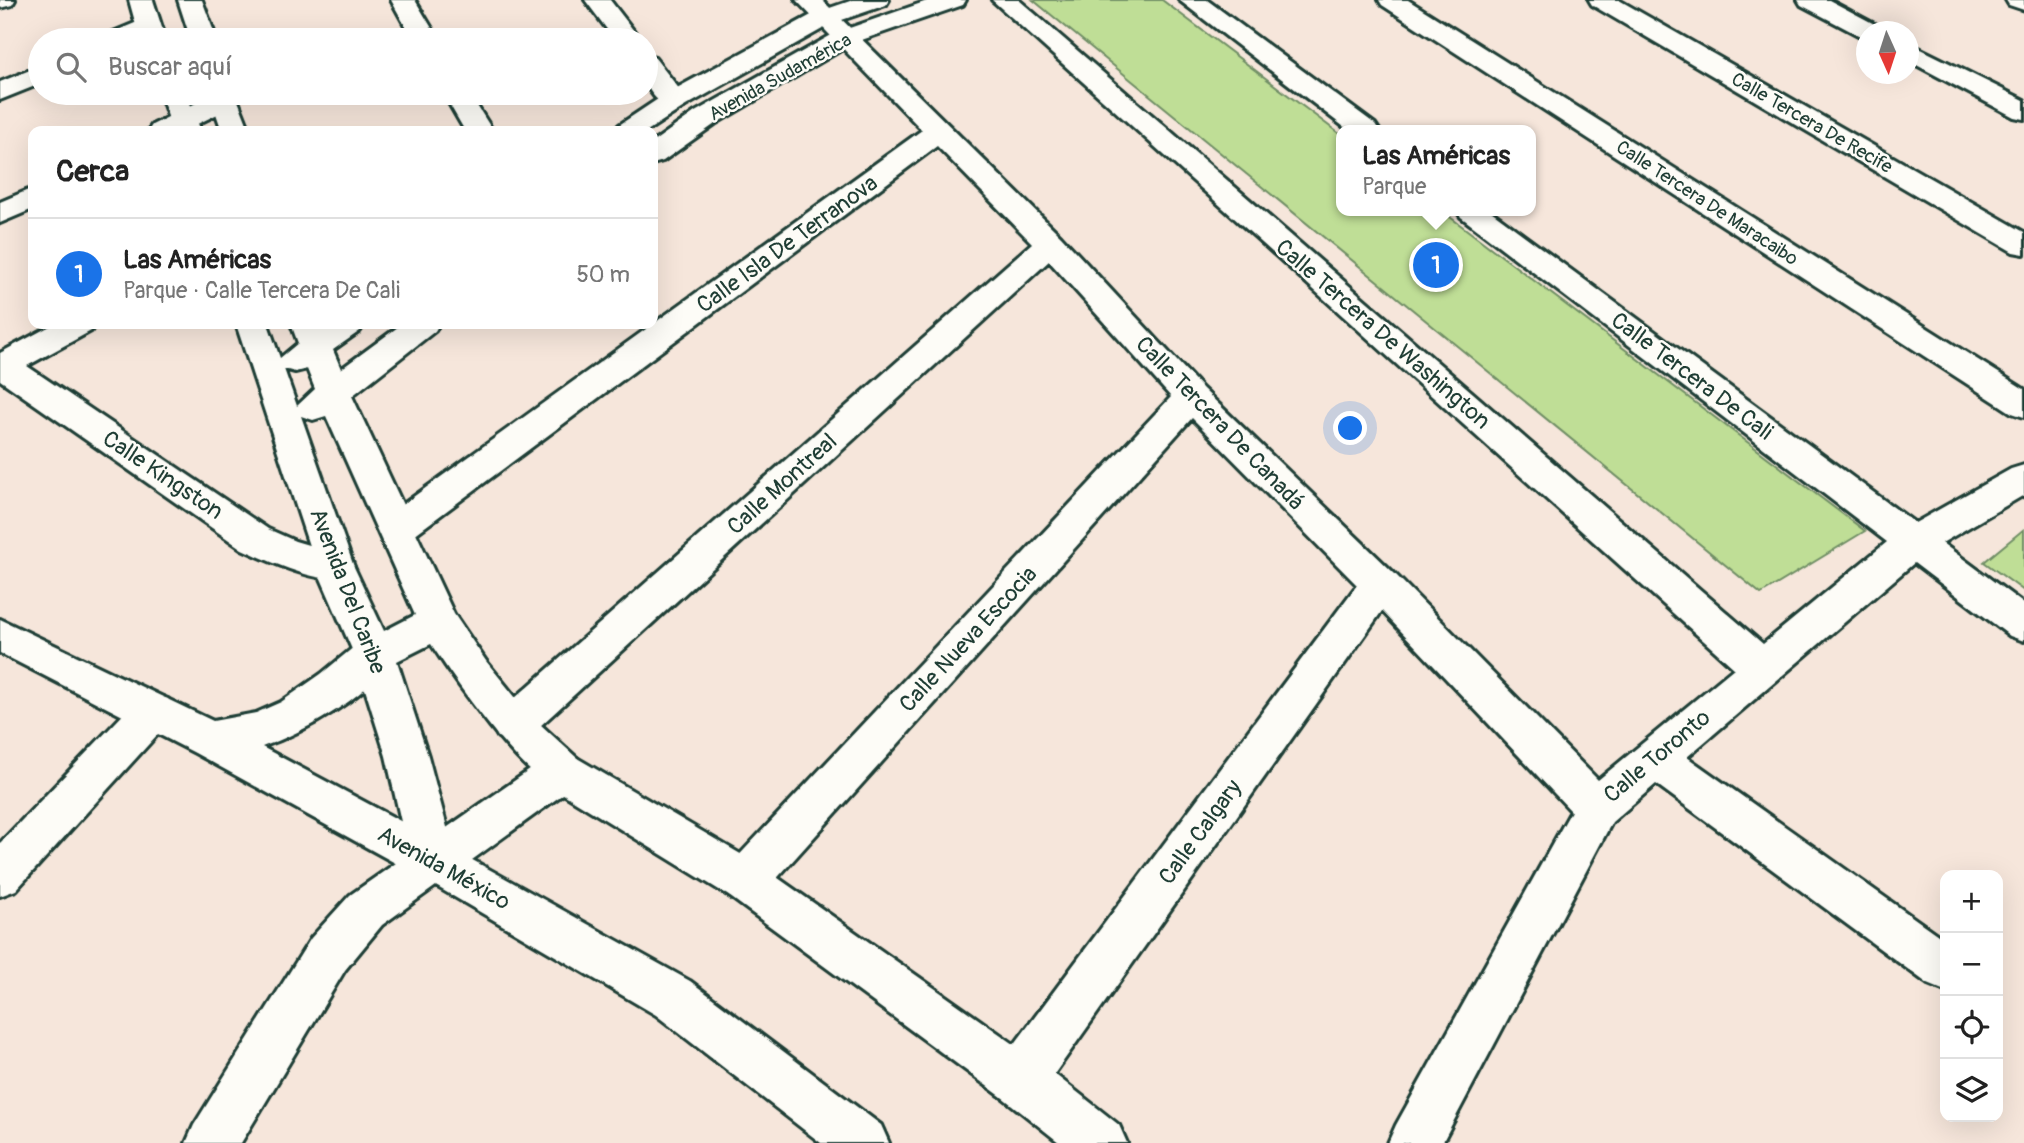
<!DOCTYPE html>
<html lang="es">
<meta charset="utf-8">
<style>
:root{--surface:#fff;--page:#f6f6f6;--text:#222;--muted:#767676;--line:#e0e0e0;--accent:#1a73e8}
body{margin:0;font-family:Pangolin,sans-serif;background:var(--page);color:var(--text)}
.controls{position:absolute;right:21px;bottom:21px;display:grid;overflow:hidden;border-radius:14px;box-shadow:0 7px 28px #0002}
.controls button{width:63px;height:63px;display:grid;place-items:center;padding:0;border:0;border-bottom:2px solid var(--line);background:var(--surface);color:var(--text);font:35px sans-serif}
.compass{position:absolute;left:1856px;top:21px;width:63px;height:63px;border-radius:50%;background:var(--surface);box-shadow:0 7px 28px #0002;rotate:177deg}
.you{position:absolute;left:1351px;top:429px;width:24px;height:24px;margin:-18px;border:5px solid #fff;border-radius:50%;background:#1a73e8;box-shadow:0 0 0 10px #1a73e833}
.badge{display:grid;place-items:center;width:46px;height:46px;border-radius:50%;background:var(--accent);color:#fff;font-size:23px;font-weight:700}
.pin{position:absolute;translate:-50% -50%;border:4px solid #fff;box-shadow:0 2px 7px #0006}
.popup{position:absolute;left:1336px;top:125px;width:200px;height:91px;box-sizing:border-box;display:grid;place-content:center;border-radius:14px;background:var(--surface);filter:drop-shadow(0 2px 5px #0005);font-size:23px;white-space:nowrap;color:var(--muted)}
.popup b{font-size:26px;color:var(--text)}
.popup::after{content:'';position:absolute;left:50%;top:100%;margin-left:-14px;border:14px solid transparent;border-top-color:var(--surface)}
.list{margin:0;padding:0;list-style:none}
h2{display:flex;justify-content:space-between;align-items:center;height:91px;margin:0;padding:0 28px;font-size:30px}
h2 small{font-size:23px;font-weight:400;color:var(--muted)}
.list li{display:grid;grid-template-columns:46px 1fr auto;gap:21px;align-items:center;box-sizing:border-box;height:112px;padding:0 28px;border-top:2px solid var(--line)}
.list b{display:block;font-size:26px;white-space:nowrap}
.list p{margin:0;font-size:23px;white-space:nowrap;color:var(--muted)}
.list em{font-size:23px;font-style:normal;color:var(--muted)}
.icon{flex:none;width:38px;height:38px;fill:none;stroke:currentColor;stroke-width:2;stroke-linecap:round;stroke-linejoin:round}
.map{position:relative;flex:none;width:2024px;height:1143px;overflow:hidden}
.search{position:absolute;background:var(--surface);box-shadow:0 7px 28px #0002;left:28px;top:28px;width:630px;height:77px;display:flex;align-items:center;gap:18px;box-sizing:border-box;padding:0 24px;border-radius:38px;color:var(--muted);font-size:26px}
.panel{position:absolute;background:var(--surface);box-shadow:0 7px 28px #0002;left:28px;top:126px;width:630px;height:203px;border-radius:14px}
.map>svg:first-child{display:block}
</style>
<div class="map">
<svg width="2024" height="1143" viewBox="0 0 2024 1143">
<rect width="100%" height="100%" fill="#f6e6db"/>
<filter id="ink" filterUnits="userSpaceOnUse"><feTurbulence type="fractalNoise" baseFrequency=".0143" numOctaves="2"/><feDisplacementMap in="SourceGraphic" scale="14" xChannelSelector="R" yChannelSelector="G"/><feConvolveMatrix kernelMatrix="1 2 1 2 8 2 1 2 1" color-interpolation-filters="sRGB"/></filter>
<g filter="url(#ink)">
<path fill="#bfde96" stroke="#6f8e65" stroke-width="2" d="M1033,0h129l179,135 1,76h100l423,320 -104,63z
M2024,529v62l-40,-29z"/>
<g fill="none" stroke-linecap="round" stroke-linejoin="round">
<g stroke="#1f3d34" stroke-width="6">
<path id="minor" d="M0,0h15l-3,5 -12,3z
M391,0h24l24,40h-26z
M585,0h25l31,40h-26z
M796,0h26l239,236 142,153 191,184 204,207 136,-112 -742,-668h27l744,644 124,-102 -426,-325 -4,-6h34l424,312 96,-54 13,-4v30l-82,48 82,61v37l-14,-5 -96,-73 -227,194 258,183v51l-17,-7 -272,-200 -44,38 -170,321h-54l8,-18 175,-314 -189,-200 -344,486 -18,7 -18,-7 -7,-18 7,-18 355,-476 -165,-167 -431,478 -16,6 -16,-6 -7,-15 7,-15 442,-469 -122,-136 -521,476 -15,6 -15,-6 -6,-12 6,-12 534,-470 -95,-97 -527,392 -13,4 -13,-4 -6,-10 6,-10 538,-388z
M1179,0h28l168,124 4,6h-31z
M1379,0h29l616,389v28l-12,-4 -630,-408z
M1589,0h30l405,232v22l-11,-2 -421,-247z
M1798,0h31l51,27 3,5h-16v7l-5,-2 -61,-32z
M2006,0h18v10l-15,-5z
M147,18l9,3 4,5c-12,18 -39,15 -58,14l4,-5z
M1909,43l115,57v19l-10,-2 -105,-56z
M646,56l9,2 29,37 4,6 -4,6c-17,4 -35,-10 -38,-27 -2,-8 0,-17 0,-24z
M40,66v18l-40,16v-18z
M228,93l6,1 4,6 -4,6 -51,25h-35l4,-6 62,-31z
M443,93h26l24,38h-28z
M33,188v21l-33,14v-21z
M54,324h41l-4,7 -64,35 241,163 27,12 54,16 5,10 -5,10c-29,9 -80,-16 -107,-28l-242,-169v-27z
M153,694l15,5 6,12 -6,12 -152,167 -16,6v-53l138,-144z
M562,752l15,6 7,13 -7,13 -195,141 -37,45 -104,173h-55l8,-18 117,-187 39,-43 197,-137z"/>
</g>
<g stroke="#1f3d34" stroke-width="6">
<path id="tertiary" d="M129,0h24l13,40h-26z
M178,0h24l15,40h-26z
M853,0h36l-3,5 -53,18 -149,84 -37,24h-32l4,-6 45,-30 151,-82z
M930,0h36l-3,5 -110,38 -138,81 -52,37 -10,3v-22l42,-30 140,-79z
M160,93h26l15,38h-28z
M209,93h26l15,38h-28z
M236,324h32l12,34 18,-15 -7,-19h73l-4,7 -27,19 8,19 61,-45h37l-4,7 -83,65 102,218 32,47 42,52 49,45 7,13 -7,13c-4,2 -11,6 -15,5 -33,0 -113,-117 -131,-145l-34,17 31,95 28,105 -7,14 -16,6 -16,-6 -7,-14 -24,-105 -32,-102 -38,-87zM284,369l11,3 12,-3 8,20 -18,17zM301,416l12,4 13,-4 89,199 -31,16 -30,-64z"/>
</g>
<g stroke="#1f3d34" stroke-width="6">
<path id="secondary" d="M0,619l213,102 43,-8 25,-11 40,-28 39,-32 14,-4 14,4 6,12c-20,40 -91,79 -132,93l187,100 241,134 191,144 8,18h-68l-165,-128 -239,-140 -222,-122 -195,-100z
M562,752l15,6 184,108 277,195 81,64 8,18h-67l-58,-46 -273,-201 -182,-112 -7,-13 7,-13z"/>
</g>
<use href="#minor" fill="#fdfcf7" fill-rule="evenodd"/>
<use href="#tertiary" fill="#fdfcf7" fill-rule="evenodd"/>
<use href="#secondary" fill="#fdfcf7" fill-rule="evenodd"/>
</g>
</g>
<g text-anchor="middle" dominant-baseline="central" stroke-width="5" stroke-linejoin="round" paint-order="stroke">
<g font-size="19" fill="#1f3d34" stroke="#fdfcf7">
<text transform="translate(780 77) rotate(-29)">Avenida Sudamérica</text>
<text transform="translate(1812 123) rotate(30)">Calle Tercera De Recife</text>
<text transform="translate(1707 203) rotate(33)">Calle Tercera De Maracaibo</text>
</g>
<g font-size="23" fill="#1f3d34" stroke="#fdfcf7">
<text transform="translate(787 244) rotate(-36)">Calle Isla De Terranova</text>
<text transform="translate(1383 334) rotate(41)">Calle Tercera De Washington</text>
<text transform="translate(1692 376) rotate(37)">Calle Tercera De Cali</text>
<text transform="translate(1220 423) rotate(46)">Calle Tercera De Canadá</text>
<text transform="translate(163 475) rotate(34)">Calle Kingston</text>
<text transform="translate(782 484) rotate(-42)">Calle Montreal</text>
<text transform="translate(348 591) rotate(69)">Avenida Del Caribe</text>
<text transform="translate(968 639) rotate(-47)">Calle Nueva Escocia</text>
<text transform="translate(1657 756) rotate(-40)">Calle Toronto</text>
<text transform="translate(1200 832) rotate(-54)">Calle Calgary</text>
<text transform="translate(444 868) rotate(29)">Avenida México</text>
</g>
</g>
</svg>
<div class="controls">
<button>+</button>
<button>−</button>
<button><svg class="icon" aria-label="locate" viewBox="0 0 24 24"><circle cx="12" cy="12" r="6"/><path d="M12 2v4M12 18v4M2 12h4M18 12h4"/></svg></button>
<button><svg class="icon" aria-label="layers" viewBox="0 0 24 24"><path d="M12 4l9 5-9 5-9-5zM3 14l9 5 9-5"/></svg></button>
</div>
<svg class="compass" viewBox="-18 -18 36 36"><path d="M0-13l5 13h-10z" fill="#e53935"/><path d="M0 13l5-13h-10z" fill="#767676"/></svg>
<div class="you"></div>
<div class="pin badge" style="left:1436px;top:265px">1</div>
<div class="popup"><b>Las Américas</b>Parque</div>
<div class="search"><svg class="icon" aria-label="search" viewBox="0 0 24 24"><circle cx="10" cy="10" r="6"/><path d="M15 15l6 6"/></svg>Buscar aquí</div>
<section class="panel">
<h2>Cerca<small></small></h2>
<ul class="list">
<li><span class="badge">1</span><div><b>Las Américas</b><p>Parque · Calle Tercera De Cali</p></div><em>50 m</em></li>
</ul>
</section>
</div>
